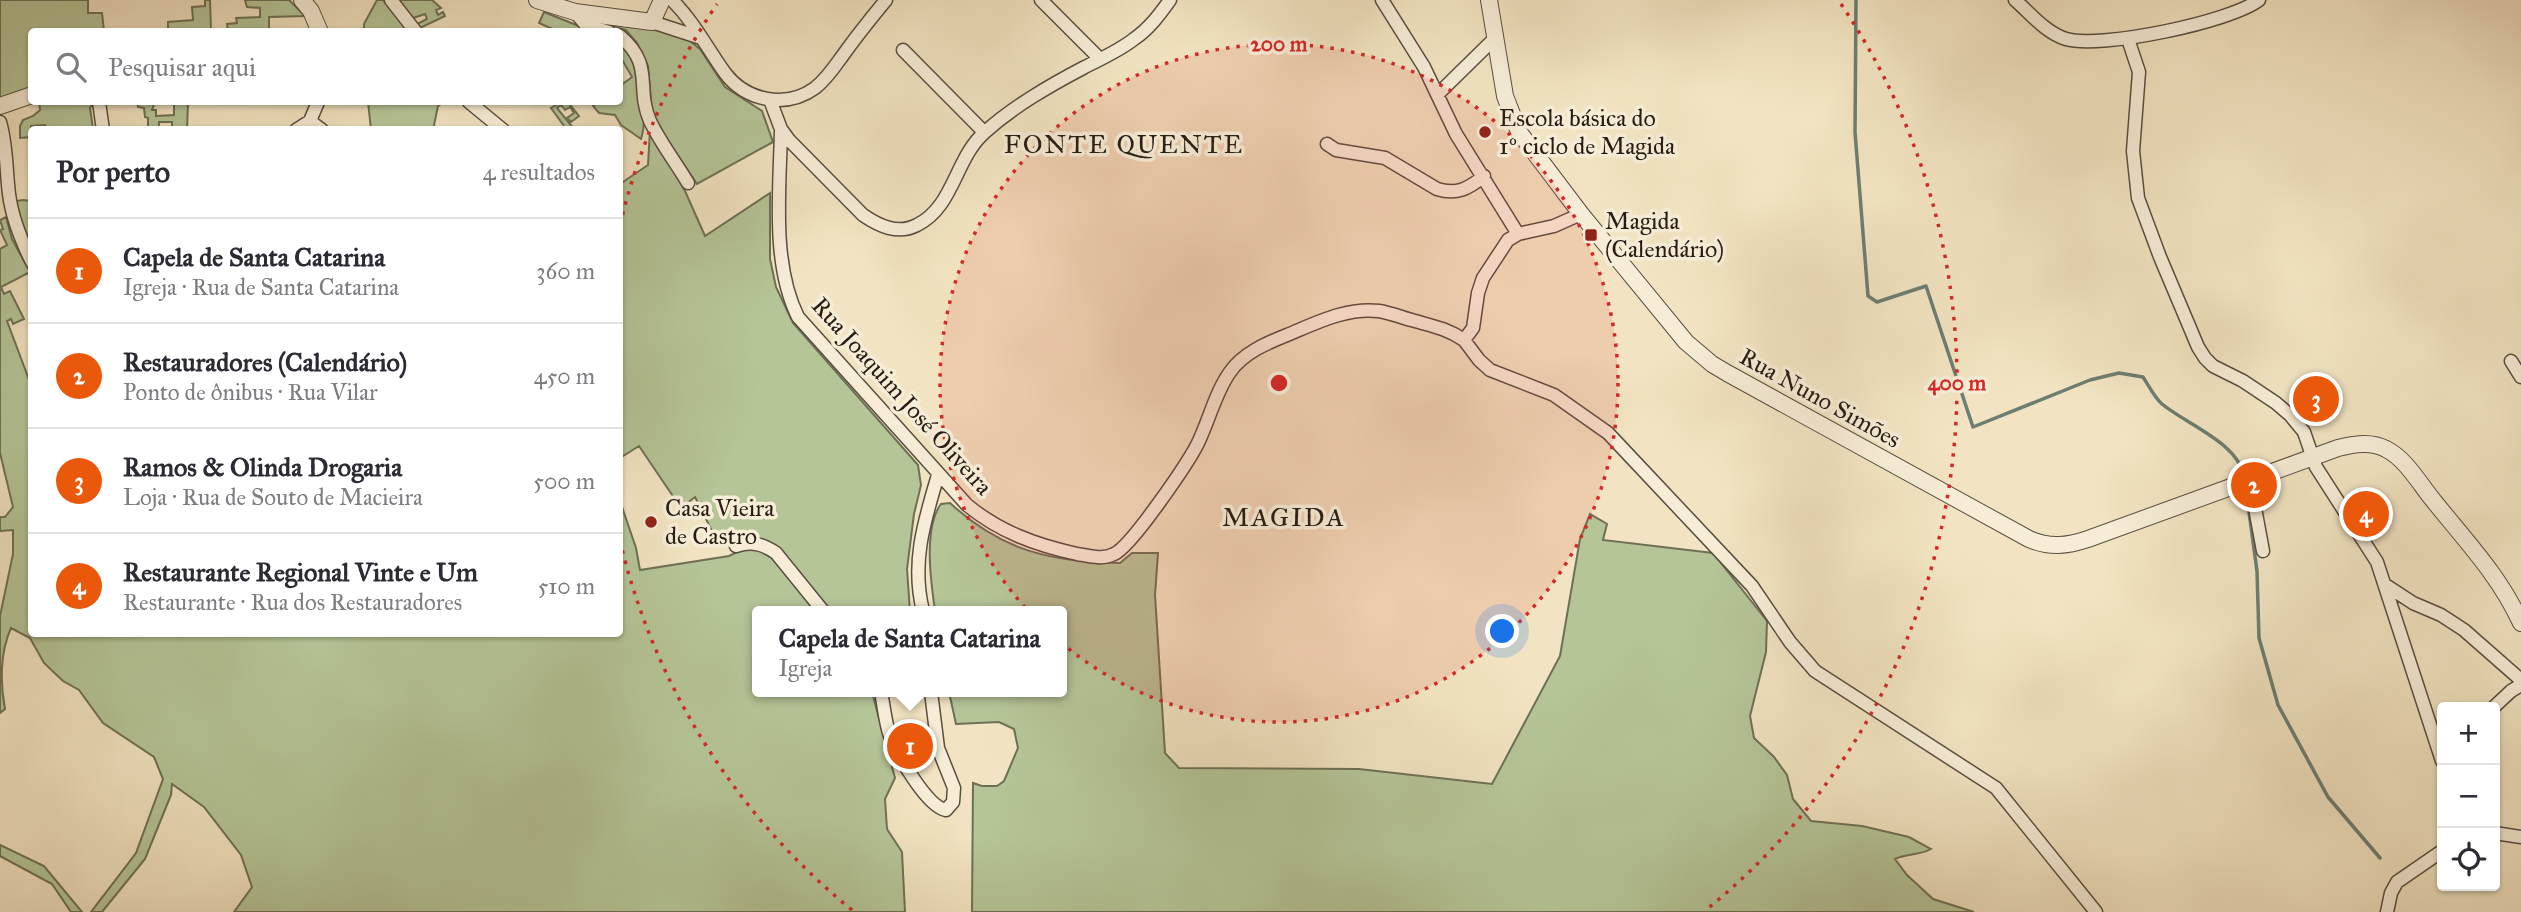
<!DOCTYPE html>
<html lang="pt">
<meta charset="utf-8">
<style>
:root{--surface:#fff;--page:#f2f2f3;--text:#2b2b33;--muted:#7c7c81;--line:#e1e1e2;--accent:#ea580c}
body{margin:0;font-family:"IM FELL Great Primer",serif;background:var(--page);color:var(--text)}
.controls{position:absolute;right:21px;bottom:21px;display:grid;overflow:hidden;border-radius:7px;box-shadow:0 2px 5px #0004}
.controls button{width:63px;height:63px;display:grid;place-items:center;padding:0;border:0;border-bottom:2px solid var(--line);background:var(--surface);color:var(--text);font:35px sans-serif}
.you{position:absolute;left:1503px;top:632px;width:24px;height:24px;margin:-18px;border:5px solid #fff;border-radius:50%;background:#1a73e8;box-shadow:0 0 0 10px #1a73e833}
.badge{display:grid;place-items:center;width:46px;height:46px;border-radius:50%;background:var(--accent);color:#fff;font-size:23px;font-weight:700}
.pin{position:absolute;translate:-50% -50%;border:4px solid #fff;box-shadow:0 2px 7px #0006}
.popup{position:absolute;left:752px;top:606px;width:315px;height:91px;box-sizing:border-box;display:grid;place-content:center;border-radius:7px;background:var(--surface);filter:drop-shadow(0 2px 5px #0005);font-size:23px;white-space:nowrap;color:var(--muted)}
.popup b{font-size:26px;color:var(--text)}
.popup::after{content:'';position:absolute;left:50%;top:100%;margin-left:-14px;border:14px solid transparent;border-top-color:var(--surface)}
.list{margin:0;padding:0;list-style:none}
h2{display:flex;justify-content:space-between;align-items:center;height:91px;margin:0;padding:0 28px;font-size:30px}
h2 small{font-size:23px;font-weight:400;color:var(--muted)}
.list li{display:grid;grid-template-columns:46px 1fr auto;gap:21px;align-items:center;box-sizing:border-box;height:105px;padding:0 28px;border-top:2px solid var(--line)}
.list b{display:block;font-size:26px;white-space:nowrap}
.list p{margin:0;font-size:23px;white-space:nowrap;color:var(--muted)}
.list em{font-size:23px;font-style:normal;color:var(--muted)}
.icon{flex:none;width:38px;height:38px;fill:none;stroke:currentColor;stroke-width:2;stroke-linecap:round;stroke-linejoin:round}
.map{position:relative;flex:none;width:2521px;height:912px;overflow:hidden}
.search{position:absolute;background:var(--surface);box-shadow:0 2px 5px #0004;left:28px;top:28px;width:595px;height:77px;display:flex;align-items:center;gap:18px;box-sizing:border-box;padding:0 24px;border-radius:7px;color:var(--muted);font-size:26px}
.panel{position:absolute;background:var(--surface);box-shadow:0 2px 5px #0004;left:28px;top:126px;width:595px;height:511px;border-radius:7px}
.map>svg:first-child{display:block}
</style>
<div class="map">
<svg width="2521" height="912" viewBox="0 0 2521 912">
<rect width="100%" height="100%" fill="#f2e4c2"/>
<filter id="stains"><feTurbulence type="fractalNoise" baseFrequency=".00286" numOctaves="4"/><feColorMatrix values="0 0 0 0 .2 0 0 0 0 .09 0 0 0 0 .02 0 0 0 .5 -.17"/></filter>
<radialGradient id="worn" r=".72"><stop offset=".6" stop-color="#630" stop-opacity="0"/><stop offset="1" stop-color="#630" stop-opacity=".3"/></radialGradient>
<path fill="#b5c598" stroke="#6e7056" stroke-width="2" d="M0,0h88v13h14l2,18 -72,1 -1,57 -31,11z
M205,0h5l1,31h-43v-9l25,-2 -1,-13 13,-1z
M245,0h44l16,16 -36,1v14h-41l-1,-7 10,-1 -1,-5 24,-1v-9l-13,-1z
M377,0h6l25,31 -44,1v-8z
M396,0h36l9,8 -5,2 2,5 5,-3 2,4 -25,12 -3,-4 10,-5 -2,-5 -12,4z
M544,12l47,19h-34l-18,-8z
M597,21l59,8 30,9 14,11 25,38 37,24 11,31 -76,42 -38,-56 -7,-16 -4,-46 -11,-23 -11,-13z
M620,40c18,19 29,75 21,99l-20,-14 -6,-10 -16,-2 -6,-7 6,-4h21v-16l12,-9 -12,-21z
M39,102h55l-4,6 3,21h-47l-1,-4 -14,1v11l-11,1v-12l3,-6 10,-4 7,-6z
M137,102h18l-3,8h4v6l18,-1v-13h14l-1,27h-15v-7h-13v7h-11v-11l-3,-1 -1,-9 -6,-1z
M368,102h76l-6,4 -5,24 -62,-1z
M554,102h14l11,14 -8,6 -4,-4 7,-5 -4,-6 -5,3 -4,-5 -4,3 17,21h-13l3,-3 -13,-18 5,-3z
M650,130l35,61 20,45 65,-43v66l6,28 17,36 125,142 3,20 -7,29 -7,55 3,42h-152v81h114l23,86 -10,21 2,30 15,23 3,60h-671l18,-25 -11,-32 -37,-48 -32,-23 -1,11 -26,64 -43,53h-11l45,-59 27,-74 -9,-22 -51,-34 -24,-33 -16,-9 -19,-18 -14,-25 -19,-10c-11,24 -11,55 -6,81l-5,4v-97l13,-62v-24l-13,1v-14h5l8,-10 -13,-54v-204l7,-4 -7,-15 3,-1 -3,-9 6,-3 6,22 18,33 -29,15 3,7 6,-3 14,28 -11,5 -2,-5 -4,2 24,64 1,249h588v-133l16,47 4,22 89,-14 34,-16 -49,-5 -19,-38 -14,11 -42,-62 -19,12v-274l28,-19z
M23,200l8,1v47l-14,-38 -1,-9z
M950,503c52,48 101,59 170,60l12,-10h26l-3,42 10,158 14,15 180,1 133,15 68,-128 20,-117 10,-25 17,10 -4,16 110,13 54,68 -1,31 -16,64 4,22 20,19 13,18 6,24 18,22 51,5 47,11 22,12c-12,7 -24,4 -36,10l12,16 26,24 41,13h-1002l1,-129 9,3h15l7,-5 14,-33 -4,-19 -15,-7 -43,2 -7,-32h113v-81h-127c-4,-28 -12,-83 6,-107z
M0,845l44,21 38,46h-11l-19,-28 -52,-28z"/>
<g fill="none" stroke-linecap="round" stroke-linejoin="round">
<path stroke="#6c7e72" stroke-width="3.5" d="M1856,0l-1,132 13,164 9,6 49,-16 47,141 117,-47 29,-7 24,4c6,9 11,20 19,27 24,20 77,39 82,73
M2246,490l11,81 2,67 19,67 50,92 52,61"/>
<g stroke="#594e40" stroke-width="15">
<path id="minor" d="M391,0l25,32
M672,0c22,22 35,48 53,73 21,28 61,36 90,15 13,-10 22,-25 31,-37 13,-18 26,-34 40,-51
M1041,0l59,59
M1382,0l42,67 32,67 62,100
M2015,0c15,13 31,33 51,39 35,10 164,-17 193,-39
M575,12l11,13 23,7
M652,22l46,15
M620,36c35,30 15,50 30,85 10,21 26,42 38,62
M2128,39l11,33 -6,79 5,47 22,59 38,90 7,11 8,8 30,15 33,22 14,12 14,17 12,35 61,95 65,199
M903,50l81,82
M1438,94l56,-55
M770,100l11,29 8,11 74,75c16,11 35,20 54,10 37,-18 38,-67 68,-93 29,-26 64,-46 98,-64 17,-9 36,-17 51,-29 15,-10 26,-25 36,-39
M99,102l4,28
M318,102l-8,19 12,9
M469,102l34,28
M0,122c7,24 6,48 9,72 3,24 12,46 23,68
M781,129c-1,60 -10,134 17,188l169,188c33,27 69,40 110,49 12,2 26,6 37,0 17,-7 73,-90 83,-109 12,-24 18,-52 33,-73 13,-19 37,-29 57,-37 29,-12 60,-28 92,-24 12,2 24,7 36,10 18,5 33,8 49,19l9,-12 5,-35 5,-15 25,-38 10,-6 36,-8 27,-12
M296,130l14,-9
M1327,144l9,6 49,8 52,31c20,6 31,0 47,-13
M1464,340l15,20 11,10 64,25 54,38 144,153 38,56 25,29 181,117 100,124
M2511,361l10,16
M2250,481l13,70
M736,546c16,-5 27,-2 40,7l47,58
M2387,586l26,17 28,12 23,15 57,50
M923,611c-12,-48 1,-89 15,-136
M881,692c3,14 4,30 9,44 7,18 37,71 56,74l7,-8 1,-14 -16,-40 -7,-56
M2494,707l17,-16 10,-6
M2495,833l26,4
M2387,912l4,-19 6,-11 45,-31"/>
</g>
<g stroke="#594e40" stroke-width="18">
<path id="tertiary" d="M302,0l9,11 9,21
M537,0l38,12 77,10 10,-22
M1489,0l16,96 14,36 62,82 105,128 26,22 15,9 302,166c21,9 38,7 59,0l250,-91c16,-4 33,-7 48,1 20,10 33,34 47,51 32,40 66,75 88,123
M0,106l32,-11"/>
</g>
<use href="#minor" stroke="#f7edd7" stroke-width="12"/>
<use href="#tertiary" stroke="#f7edd7" stroke-width="16"/>
</g>
<circle cx="1279" cy="383" r="339" fill="#d62828" fill-opacity=".12"/>
<g fill="none" stroke="#d62828" stroke-width="3.5" stroke-dasharray="3.5 7">
<circle cx="1279" cy="383" r="339"/>
<path d="M852 910A678 678 0 0 1 620 541M620 225A678 678 0 0 1 717 4M1841 4A678 678 0 0 1 1706 910"/>
</g>
<g fill="#8f2418" stroke="#f7edd7" stroke-width="2.5">
<circle cx="1485" cy="132" r="7"/>
<rect x="1584" y="228" width="14" height="14" rx="3.5"/>
<circle cx="651" cy="522" r="7"/>
</g>
<g text-anchor="middle" dominant-baseline="central" stroke-width="7" stroke-linejoin="round" paint-order="stroke">
<g font-size="24" fill="#261c14" stroke="#f7edd7" text-anchor="start">
<text x="1499" y="118">Escola básica do<tspan x="1499" dy="28">1º ciclo de Magida</tspan></text>
<text x="1605" y="221">Magida<tspan x="1605" dy="28">(Calendário)</tspan></text>
<text x="665" y="508">Casa Vieira<tspan x="665" dy="28">de Castro</tspan></text>
</g>
<g font-size="24" fill="#261c14" stroke="#f7edd7">
<text transform="translate(902 396) rotate(48)">Rua Joaquim José Oliveira</text>
<text transform="translate(1820 398) rotate(29)">Rua Nuno Simões</text>
</g>
<g font-size="26" letter-spacing="2" fill="#261c14" stroke="#f7edd7">
<text x="1124" y="144">FONTE QUENTE</text>
<text x="1284" y="517">MAGIDA</text>
</g>
</g>
<circle cx="1279" cy="383" r="10" fill="#d62828" stroke="#f7edd7" stroke-width="3.5"/>
<g font-size="21" text-anchor="middle" font-weight="bold" fill="#d62828" stroke="#f7edd7" stroke-width="7" stroke-linejoin="round" paint-order="stroke">
<text x="1279" y="51">200 m</text>
<text x="1957" y="390">400 m</text>
</g>
<rect width="100%" height="100%" filter="url(#stains)"/>
<rect width="100%" height="100%" fill="url(#worn)"/>
</svg>
<div class="controls">
<button>+</button>
<button>−</button>
<button><svg class="icon" aria-label="locate" viewBox="0 0 24 24"><circle cx="12" cy="12" r="6"/><path d="M12 2v4M12 18v4M2 12h4M18 12h4"/></svg></button>
</div>
<div class="you"></div>
<div class="pin badge" style="left:910px;top:746px">1</div>
<div class="popup"><b>Capela de Santa Catarina</b>Igreja</div>
<div class="pin badge" style="left:2254px;top:485px">2</div>
<div class="pin badge" style="left:2316px;top:399px">3</div>
<div class="pin badge" style="left:2366px;top:514px">4</div>
<div class="search"><svg class="icon" aria-label="search" viewBox="0 0 24 24"><circle cx="10" cy="10" r="6"/><path d="M15 15l6 6"/></svg>Pesquisar aqui</div>
<section class="panel">
<h2>Por perto<small>4 resultados</small></h2>
<ul class="list">
<li><span class="badge">1</span><div><b>Capela de Santa Catarina</b><p>Igreja · Rua de Santa Catarina</p></div><em>360 m</em></li>
<li><span class="badge">2</span><div><b>Restauradores (Calendário)</b><p>Ponto de ônibus · Rua Vilar</p></div><em>450 m</em></li>
<li><span class="badge">3</span><div><b>Ramos &amp; Olinda Drogaria</b><p>Loja · Rua de Souto de Macieira</p></div><em>500 m</em></li>
<li><span class="badge">4</span><div><b>Restaurante Regional Vinte e Um</b><p>Restaurante · Rua dos Restauradores</p></div><em>510 m</em></li>
</ul>
</section>
</div>
